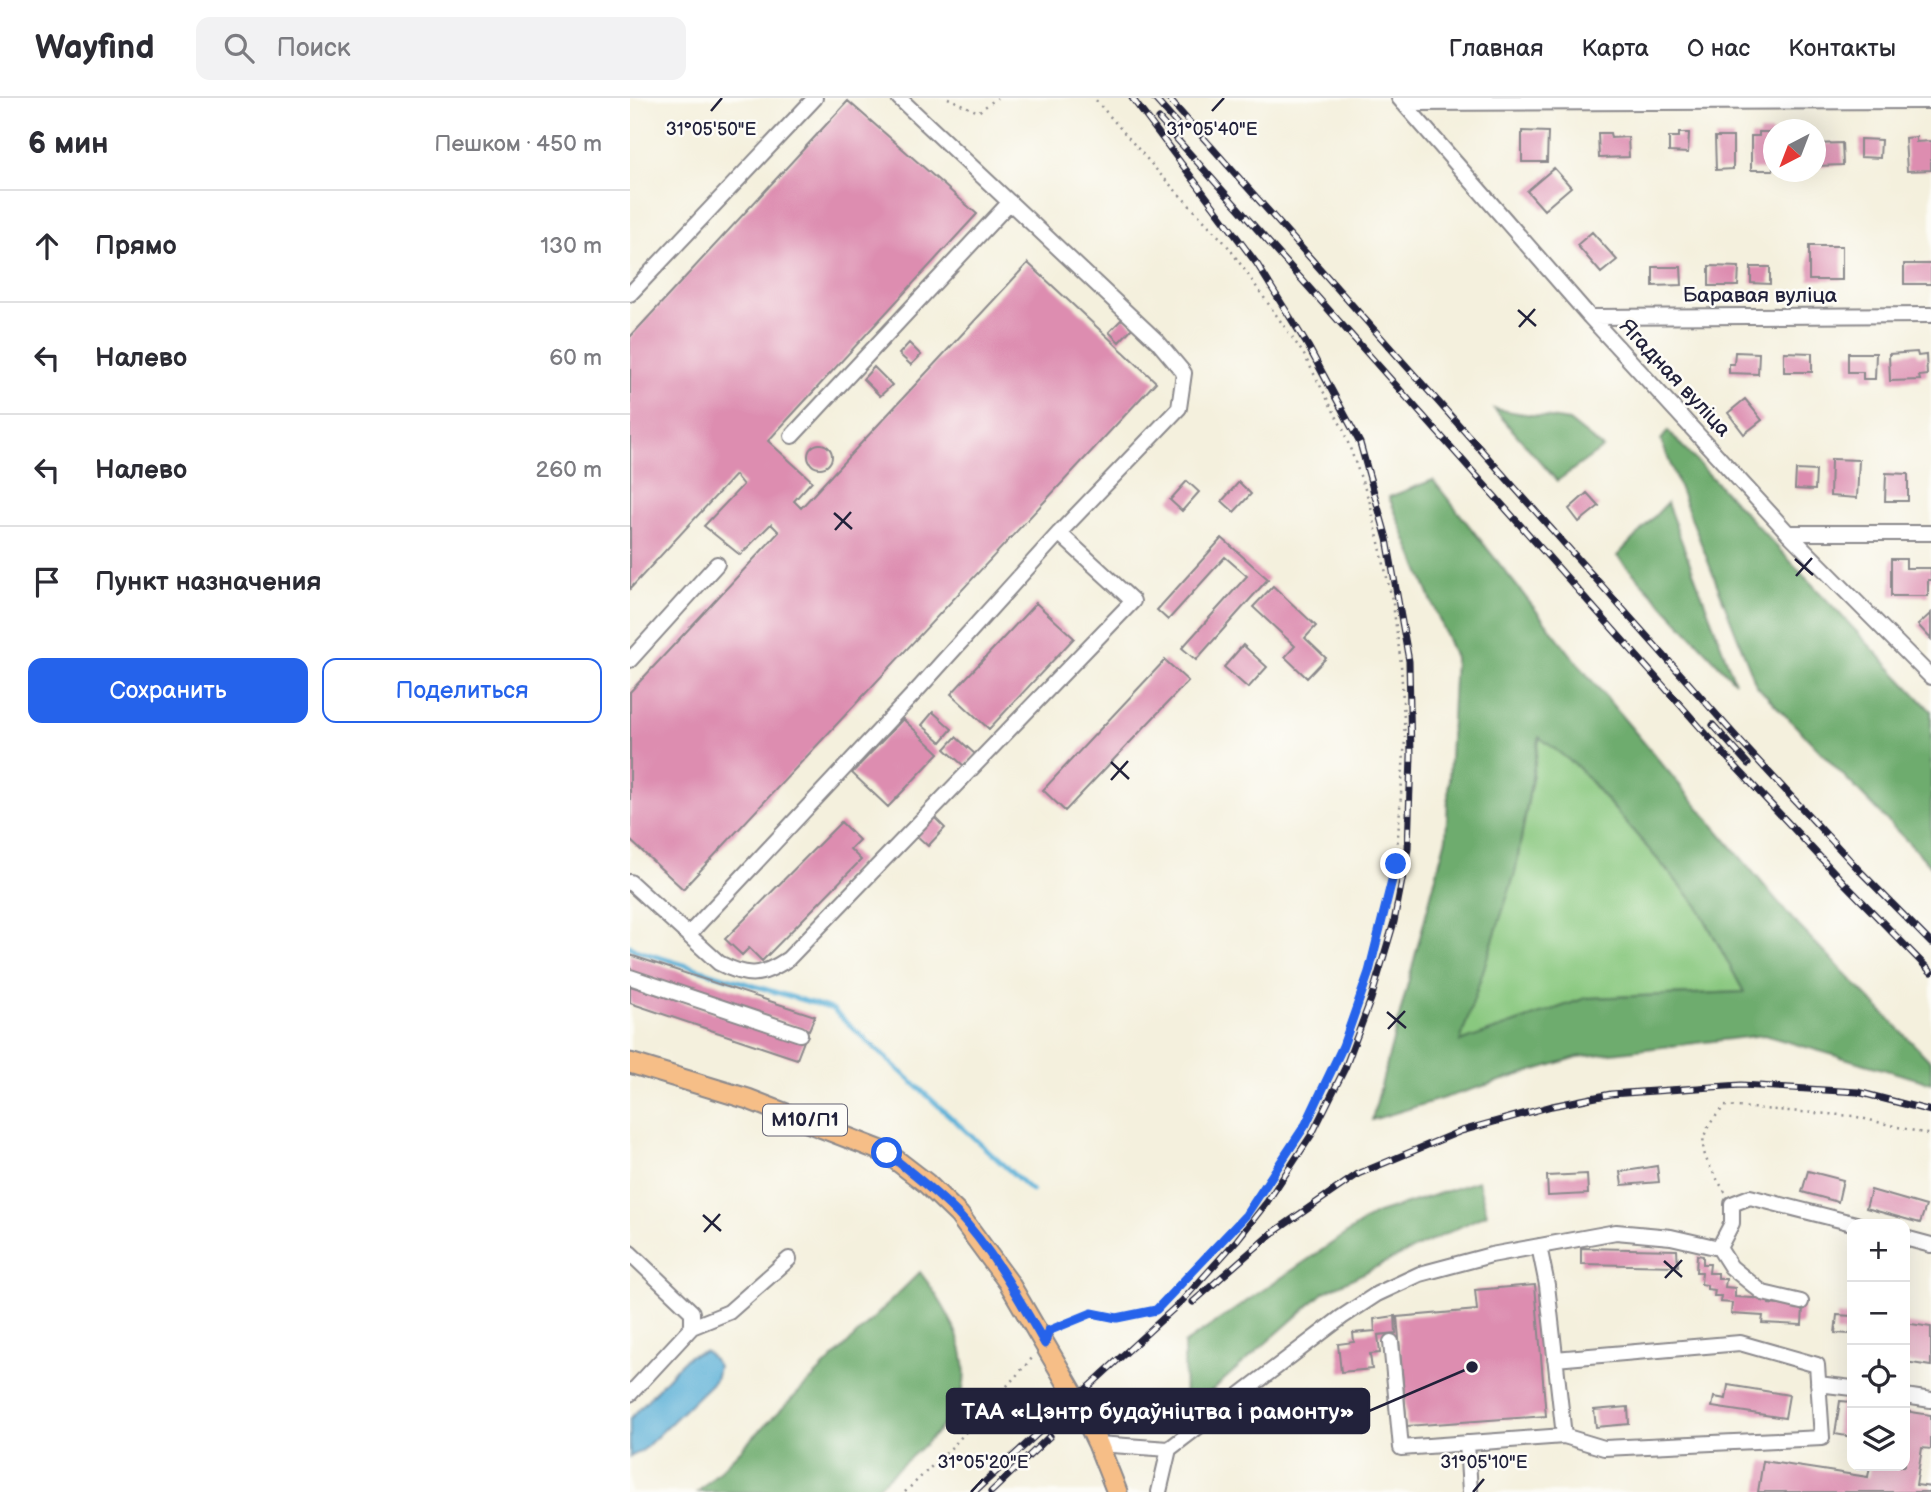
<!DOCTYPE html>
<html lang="ru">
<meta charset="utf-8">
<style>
:root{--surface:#fff;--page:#f2f2f3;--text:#2b2b33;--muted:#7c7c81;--line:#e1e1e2;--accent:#2563eb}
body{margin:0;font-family:"Balsamiq Sans",sans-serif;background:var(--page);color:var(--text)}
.controls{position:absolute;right:21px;bottom:21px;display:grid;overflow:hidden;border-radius:14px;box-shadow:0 7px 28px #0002}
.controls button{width:63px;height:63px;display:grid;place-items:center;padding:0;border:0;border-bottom:2px solid var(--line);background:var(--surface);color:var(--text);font:35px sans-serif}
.compass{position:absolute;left:1133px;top:21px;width:63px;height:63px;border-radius:50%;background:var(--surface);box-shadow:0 7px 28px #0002;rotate:222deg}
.stop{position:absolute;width:21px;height:21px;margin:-16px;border:5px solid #2563eb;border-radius:50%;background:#fff}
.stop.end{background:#2563eb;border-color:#fff;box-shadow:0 2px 7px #0008}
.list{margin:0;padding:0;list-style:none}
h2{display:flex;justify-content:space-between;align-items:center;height:91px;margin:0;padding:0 28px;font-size:30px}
h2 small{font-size:23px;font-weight:400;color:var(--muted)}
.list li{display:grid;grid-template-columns:46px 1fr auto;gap:21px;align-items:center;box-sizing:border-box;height:112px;padding:0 28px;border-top:2px solid var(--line)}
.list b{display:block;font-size:26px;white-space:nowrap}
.list em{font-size:23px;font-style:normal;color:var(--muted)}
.actions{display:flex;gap:14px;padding:21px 28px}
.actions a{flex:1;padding:16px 0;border:2px solid var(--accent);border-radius:14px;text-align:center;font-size:24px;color:var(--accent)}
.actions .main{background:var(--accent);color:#fff}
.icon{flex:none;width:38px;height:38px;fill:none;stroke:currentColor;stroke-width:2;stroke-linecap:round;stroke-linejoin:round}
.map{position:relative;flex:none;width:1301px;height:1394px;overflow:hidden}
header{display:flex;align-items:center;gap:42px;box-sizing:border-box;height:98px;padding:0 35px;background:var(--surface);border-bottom:2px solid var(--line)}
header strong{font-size:33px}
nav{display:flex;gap:38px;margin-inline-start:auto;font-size:24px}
.search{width:490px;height:63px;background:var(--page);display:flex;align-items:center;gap:18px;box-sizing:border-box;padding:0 24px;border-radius:14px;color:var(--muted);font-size:26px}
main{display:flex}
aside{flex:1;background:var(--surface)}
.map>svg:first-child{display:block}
</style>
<header>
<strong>Wayfind</strong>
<div class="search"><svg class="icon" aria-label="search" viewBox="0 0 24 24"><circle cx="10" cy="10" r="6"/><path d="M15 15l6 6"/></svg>Поиск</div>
<nav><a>Главная</a><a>Карта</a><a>О нас</a><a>Контакты</a></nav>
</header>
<main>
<aside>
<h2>6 мин<small>Пешком · 450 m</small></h2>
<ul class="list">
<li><svg class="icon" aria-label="ahead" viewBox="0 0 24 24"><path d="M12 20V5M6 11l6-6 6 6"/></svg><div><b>Прямо</b></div><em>130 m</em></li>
<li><svg class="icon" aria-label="left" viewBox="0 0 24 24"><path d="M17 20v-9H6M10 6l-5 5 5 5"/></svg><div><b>Налево</b></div><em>60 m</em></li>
<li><svg class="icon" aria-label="left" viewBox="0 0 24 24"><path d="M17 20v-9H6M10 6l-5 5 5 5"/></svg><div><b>Налево</b></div><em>260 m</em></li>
<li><svg class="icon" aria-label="arrive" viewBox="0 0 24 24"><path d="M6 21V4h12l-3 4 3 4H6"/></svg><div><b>Пункт назначения</b></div></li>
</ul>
<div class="actions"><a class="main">Сохранить</a><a>Поделиться</a></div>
</aside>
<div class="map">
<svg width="1301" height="1394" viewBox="0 0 1301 1394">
<rect width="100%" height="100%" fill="#fdfcf7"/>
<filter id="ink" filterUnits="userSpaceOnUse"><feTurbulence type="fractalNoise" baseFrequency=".0143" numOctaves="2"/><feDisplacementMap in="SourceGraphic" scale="14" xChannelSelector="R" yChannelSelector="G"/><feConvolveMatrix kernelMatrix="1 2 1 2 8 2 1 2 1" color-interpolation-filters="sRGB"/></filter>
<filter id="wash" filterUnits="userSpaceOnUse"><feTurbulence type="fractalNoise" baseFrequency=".00686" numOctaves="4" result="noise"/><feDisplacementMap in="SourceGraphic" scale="28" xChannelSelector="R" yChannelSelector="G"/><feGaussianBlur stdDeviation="1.57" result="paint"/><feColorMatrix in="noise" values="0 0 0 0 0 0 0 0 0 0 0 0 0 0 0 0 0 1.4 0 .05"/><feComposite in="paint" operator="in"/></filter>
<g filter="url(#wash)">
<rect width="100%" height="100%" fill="#f4f0dd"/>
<path fill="#89c87f" stroke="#56755d" stroke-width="2" d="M910,638l39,32 118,137 47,87 -158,6 -127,45 56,-170z"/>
<path fill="#6eac6e" stroke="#486754" stroke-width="2" fill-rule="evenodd" d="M864,311l75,12 34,27 -46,33z
M1038,333l263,280v155l-175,-181 -95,-245z
M803,382l155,196 206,245 137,141v21l-167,-48 -186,22 -206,63 74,-282 9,-180 -66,-161zM909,639l40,31 118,137 47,87 -158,6 -126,44 55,-169z
M1037,405l68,179 -118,-126z
M848,1083l9,33 -163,78 -139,122 -1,-70 191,-130z
M290,1174c27,36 62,91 35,137 -15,26 -60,61 -84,83h-173z"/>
<path fill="#5bb0d7" stroke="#3e6989" stroke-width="2" d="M74,1253l5,3 9,12 -3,14 -73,71 -12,6v-38l51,-56 8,-7z"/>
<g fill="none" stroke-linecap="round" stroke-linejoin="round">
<path stroke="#5bb0d7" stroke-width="4.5" d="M0,848l5,4 197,59 200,182"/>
</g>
<g id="blocks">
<path fill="#dd8db0" d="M218,3l129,113 -209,227 44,40 -18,20 7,7 227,-245 128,119 -473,507 -53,-49v-148l149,-160 -8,-8 -31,31 -36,-29 39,-41 -8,-10 -105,114v-252z
M892,33l26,1 -1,30h-25z
M1129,34h13l1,38h-22v-34h8z
M968,35h12l1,5 17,-1 1,20 -30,1z
M1049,35h10l-1,20 -19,-1v-15h10z
M1085,39h18v32l-17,1z
M1286,39v5l15,-1v29l-24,1 -2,-33z
M1230,41l21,1 -1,18 -20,-1z
M1212,45l1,22 -28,1v-22z
M924,70l17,19 -27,23 -17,-19z
M962,134l25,28 -16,13 -24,-28z
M1179,148h33v34h-33z
M1274,166h27v20h-27z
M1079,168l30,1 -1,19h-29z
M1023,169h28l1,18 -29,1z
M1121,169h19v17l-19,-1z
M494,219l10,9 -15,16 -10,-10z
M279,245l12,12 -10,10 -12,-11z
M1105,254l24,1 -1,21 -29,-1v-9h5z
M1154,254l28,1v19h-28z
M1287,254l1,4 8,-1 1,20 -8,1 1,4 -30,1 -1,-27z
M1218,255h28l-1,26h-12v-7h-15z
M244,269l18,18 -12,11 -17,-17z
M1115,301l17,21 -18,14 -16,-21z
M178 358a12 12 0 1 1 24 0a12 12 0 1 1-24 0Z
M1201,361l28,1 -2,38 -27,-2z
M1166,372l20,1 -1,19 -20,-1z
M1256,375l22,1v27h-23z
M557,383l12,11 -17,19 -12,-11z
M609,384l12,12 -17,18 -12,-11z
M957,395l12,13 -20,16 -10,-13z
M592,440l46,41 -72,81 -14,-12 65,-72 -22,-19 -57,63 -11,-10z
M1261,461h15v9h25v12h-3v16h-37z
M643,488l43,40 -11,12 21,20 -19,20 -22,-21 10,-11 -42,-39z
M406,505l38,35 -85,91 -38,-35z
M1301,515v26l-13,-14z
M613,547l24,22 -19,21 -24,-21z
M535,562l23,21 -123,130 -22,-21z
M303,614l19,17 -11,13 -19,-17z
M273,621l36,34 -51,54 -36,-34z
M326,639l19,17 -11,12 -19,-17z
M303,718l12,12 -17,18 -12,-11z
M211,724l18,18 -9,9 11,11 -99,101 -13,-13 -7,7 -17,-16z
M0,857l185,61 -6,14 -179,-58z
M0,888l174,55 -7,18 -167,-56z
M1027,1068l2,16 -37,3 -2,-13z
M1178,1073l35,9 -5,22 -36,-10z
M957,1076l1,20 -40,2 -1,-20z
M1241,1092l55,16 -6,17 -54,-15z
M951,1150l96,2 1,16 -97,-2z
M1067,1157l6,1v8h7l-1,9h9v6h8l-1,8 10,1v9l34,2v5l34,3 -1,18 -40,-2 1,-7 -32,-2 1,-11 -12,-1 1,-6h-7l1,-6 -8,-1v-4l-6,-1 1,-12h-6z
M905,1187l11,131 -139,10 -10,-109 80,-7 -2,-20z
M1207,1217l15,1 -2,18 -15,-1z
M765,1218l1,17 -18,2 2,18 -10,1 2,15 -31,3 -3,-28 16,-2 -1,-9 22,-2 -1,-12z
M1275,1225l26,4v39l-26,-4z
M1098,1287l61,10 -4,23 -73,-11 2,-10 12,2z
M1210,1303l12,1v35l-17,-3z
M998,1309l1,17 -33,3 -2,-17z
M1275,1313l26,4v34l-9,-1 -6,37 15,2v5h-173l5,-31 105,16 2,-11h35z"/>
</g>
</g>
<g filter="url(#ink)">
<use href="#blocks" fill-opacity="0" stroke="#8b898c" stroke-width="2"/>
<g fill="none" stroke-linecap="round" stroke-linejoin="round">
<g stroke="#8b898c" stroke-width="18">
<path id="minor" d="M769,0l191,219 198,216 143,144
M773,5l528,-2
M0,196l185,-196
M960,219l341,-2
M162,338l218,-234
M1158,435h143
M0,562l87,-96
M0,784l89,81c29,15 42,14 69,-4l345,-358 -74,-68
M58,837l232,-248 139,-154 120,-125 5,-35 -26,-31 -259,-244
M0,879l170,57
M1275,1140l26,7
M1089,1150l12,19 32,26 38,9
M0,1155l62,59v15
M761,1244l10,106 163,-12 -17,-151 -8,-39
M925,1261l185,-16 77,22 5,73 -218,10 -40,-12
M1188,1286l34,4
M0,1296l62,-67 37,-15 60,-53
M1275,1298l26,4
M837,1345l3,49
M468,1346l71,5 173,-132 35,-23 43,-20 71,-19 125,-23 55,5 48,11 13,-25v-19l18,-7 106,27
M529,1394l10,-43"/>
</g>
<g stroke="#8b898c" stroke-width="23">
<path id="major" d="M0,965l118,36 139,54 39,30 33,32 50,68 67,115 22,46 19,48"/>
</g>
<path stroke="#8b898c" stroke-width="2.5" stroke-dasharray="2 5" stroke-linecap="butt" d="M318,0l30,14 19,-14
M1095,1094c-24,-39 -34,-51 0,-86l128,10 78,19
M424,1231l38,-16 25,5 39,-8 90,-95 60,-91 37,-78 26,-74 27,-108 9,-125 -4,-75 -8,-60 -23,-101 -27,-74 -40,-76 -76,-108 -67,-71 -66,-76
M275,1394l50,-48 78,-87"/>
<use href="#minor" stroke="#fff" stroke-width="14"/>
<use href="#major" stroke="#f6be87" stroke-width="19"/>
<g stroke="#22223b" stroke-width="7">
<path id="rail" d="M524,0l23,26
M538,0l572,643 119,129 72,73
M529,21l564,634 123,132 85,87
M1083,627l35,39
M563,1204l78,-68 87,-60 103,-43 91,-25 59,-12 130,-9 117,7 73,19
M344,1394l208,-191 55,-61 30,-38 45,-68 33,-66 26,-69 23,-77 14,-73 3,-94 -2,-94 -22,-122 -27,-96 -52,-97 -51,-82 -125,-166
M361,1394l59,-56"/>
</g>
<use href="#rail" stroke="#fdfcf7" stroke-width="4.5" stroke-dasharray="13" stroke-linecap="butt"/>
</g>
</g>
<g fill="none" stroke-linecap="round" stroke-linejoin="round" filter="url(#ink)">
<path stroke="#2563eb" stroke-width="9" d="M257,1055c24,19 48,38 70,60 36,38 62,86 88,131l3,-13 44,-18 25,5 39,-8 90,-95 60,-91 37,-78 26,-74 27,-108"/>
</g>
<path fill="none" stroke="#22223b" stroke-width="2.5" d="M81,13l11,-13M582,13l12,-13M888,212l18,16M889,229l16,-18M204,415l18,16M205,432l16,-18M1165,461l18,16M1166,478l16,-18M481,664l18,17M481,682l17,-19M757,914l19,16M758,931l17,-18M73,1117l18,16M74,1134l16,-18M1034,1163l18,16M1035,1180l17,-18M341,1394l12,-13M843,1394l11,-13"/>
<g text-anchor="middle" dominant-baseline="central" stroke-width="5" stroke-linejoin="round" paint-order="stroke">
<rect fill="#fdfcf7" stroke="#646373" stroke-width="2" x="133" y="1006.5" width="84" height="31" rx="5"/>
<g font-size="19" font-weight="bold" fill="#22223b">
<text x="175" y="1022">М10/П1</text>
</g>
<g font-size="21" fill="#22223b" stroke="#fdfcf7">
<text x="1130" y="197">Баравая вуліца</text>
<text transform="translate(1045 280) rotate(47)">Ягадная вуліца</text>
</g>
</g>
<g font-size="18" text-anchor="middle" fill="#22223b" stroke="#fdfcf7" stroke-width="5" stroke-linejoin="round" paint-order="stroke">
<text x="81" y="37">31°05'50"E</text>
<text x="582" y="37">31°05'40"E</text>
<text x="353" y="1370">31°05'20"E</text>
<text x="854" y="1370">31°05'10"E</text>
</g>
<path fill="none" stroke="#22223b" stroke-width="2.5" d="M842 1269L739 1313"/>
<circle fill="#22223b" stroke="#fdfcf7" stroke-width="2.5" cx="842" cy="1269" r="7"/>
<rect fill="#22223b" stroke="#22223b" stroke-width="2.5" x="317" y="1291" width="422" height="44" rx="7"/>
<g font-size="23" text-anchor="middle" font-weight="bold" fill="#fff">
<text x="528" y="1321">ТАА «Цэнтр будаўніцтва і рамонту»</text>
</g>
</svg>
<div class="controls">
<button>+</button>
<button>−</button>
<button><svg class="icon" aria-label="locate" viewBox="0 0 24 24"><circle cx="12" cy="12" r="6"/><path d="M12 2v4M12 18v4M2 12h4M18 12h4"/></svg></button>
<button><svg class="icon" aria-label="layers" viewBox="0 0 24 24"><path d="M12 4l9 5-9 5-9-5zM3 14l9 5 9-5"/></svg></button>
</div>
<svg class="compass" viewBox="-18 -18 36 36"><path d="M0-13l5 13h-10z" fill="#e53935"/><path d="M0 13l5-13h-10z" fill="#7c7c81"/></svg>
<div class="stop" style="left:257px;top:1055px"></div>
<div class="stop end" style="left:766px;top:766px"></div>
</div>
</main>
